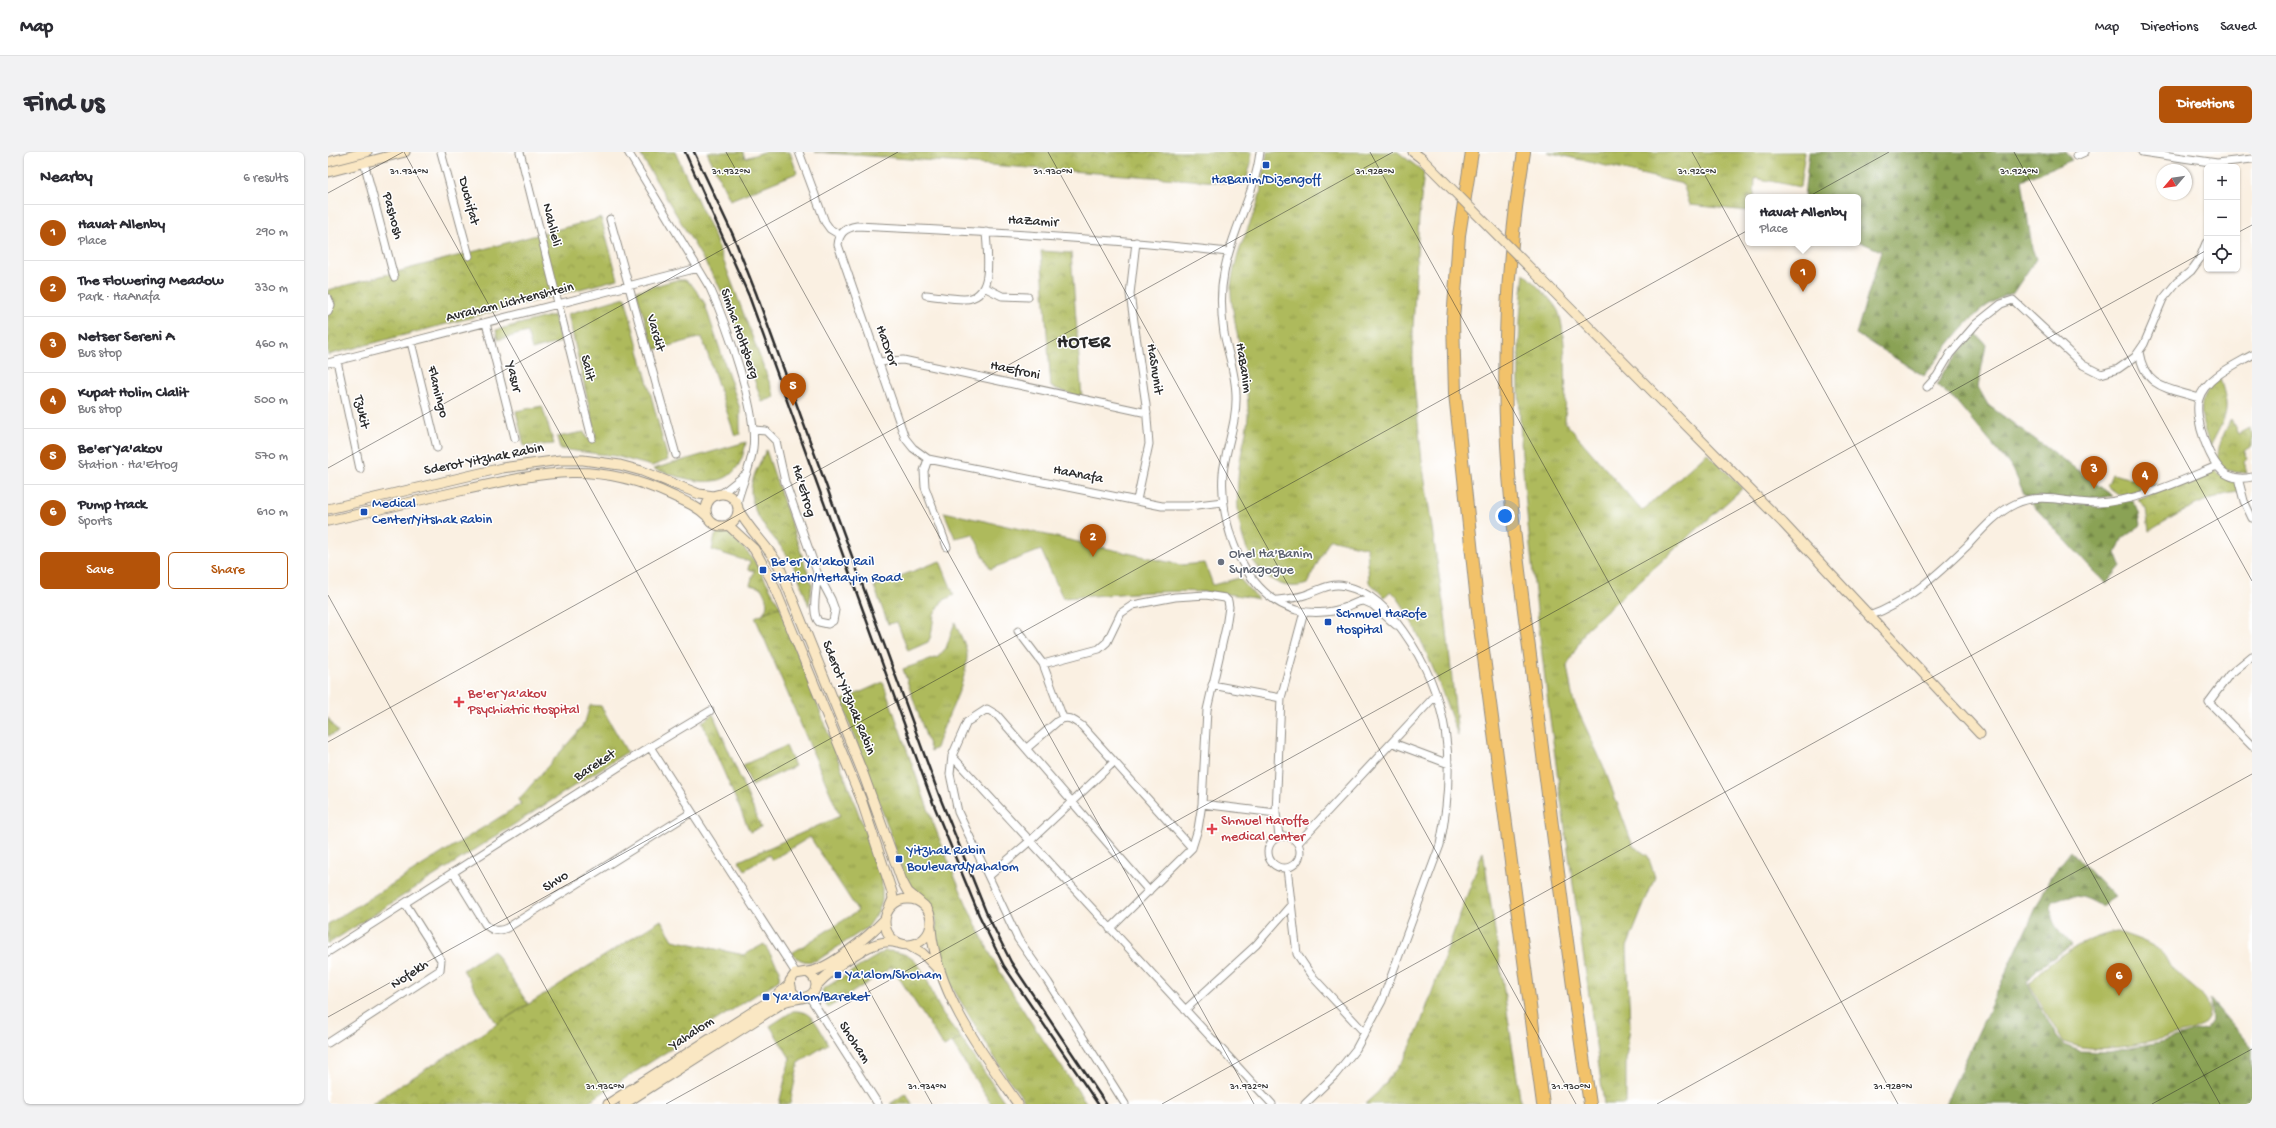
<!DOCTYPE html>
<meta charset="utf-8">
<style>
:root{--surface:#fff;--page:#f2f2f3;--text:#2b2b33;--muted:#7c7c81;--line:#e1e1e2;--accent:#b45309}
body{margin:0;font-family:"Gochi Hand",sans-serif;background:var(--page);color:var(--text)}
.controls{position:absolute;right:12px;top:12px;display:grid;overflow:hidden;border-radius:6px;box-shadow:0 1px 3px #0004}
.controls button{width:36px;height:36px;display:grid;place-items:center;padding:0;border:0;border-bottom:1px solid var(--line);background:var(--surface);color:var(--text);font:20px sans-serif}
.compass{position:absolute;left:1828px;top:12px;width:36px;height:36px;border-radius:50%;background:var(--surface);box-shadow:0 1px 3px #0004;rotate:241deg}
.you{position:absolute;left:1177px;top:364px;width:14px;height:14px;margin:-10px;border:3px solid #fff;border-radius:50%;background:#1a73e8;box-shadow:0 0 0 6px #1a73e833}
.badge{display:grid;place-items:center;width:26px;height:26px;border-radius:50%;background:var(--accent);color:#fff;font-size:13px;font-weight:700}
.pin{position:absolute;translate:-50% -33px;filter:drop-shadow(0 1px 2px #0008)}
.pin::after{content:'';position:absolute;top:21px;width:14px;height:12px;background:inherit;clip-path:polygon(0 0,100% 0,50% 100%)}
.popup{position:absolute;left:1417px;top:42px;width:116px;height:52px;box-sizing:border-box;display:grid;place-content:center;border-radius:6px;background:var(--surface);filter:drop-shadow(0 1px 3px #0005);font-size:13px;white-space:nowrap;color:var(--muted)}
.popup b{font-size:15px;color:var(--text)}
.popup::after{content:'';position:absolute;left:50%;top:100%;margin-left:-8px;border:8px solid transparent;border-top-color:var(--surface)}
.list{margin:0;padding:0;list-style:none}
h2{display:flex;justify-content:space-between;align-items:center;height:52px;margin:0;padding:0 16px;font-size:17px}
h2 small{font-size:13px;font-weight:400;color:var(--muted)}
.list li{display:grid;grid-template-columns:26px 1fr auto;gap:12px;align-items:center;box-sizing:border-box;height:56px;padding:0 16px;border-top:1px solid var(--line)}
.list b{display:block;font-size:15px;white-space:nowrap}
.list p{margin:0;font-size:13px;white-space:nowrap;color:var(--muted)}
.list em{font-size:13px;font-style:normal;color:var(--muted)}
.actions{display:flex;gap:8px;padding:12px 16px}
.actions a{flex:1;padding:9px 0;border:1px solid var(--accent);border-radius:6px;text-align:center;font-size:14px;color:var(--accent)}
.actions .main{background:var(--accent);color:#fff}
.icon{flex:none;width:22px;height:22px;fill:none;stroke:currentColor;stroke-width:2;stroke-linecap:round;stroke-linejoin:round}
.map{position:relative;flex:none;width:1924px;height:952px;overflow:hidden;border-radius:6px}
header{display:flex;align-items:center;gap:24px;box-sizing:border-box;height:56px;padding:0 20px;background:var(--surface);border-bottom:1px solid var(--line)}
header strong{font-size:19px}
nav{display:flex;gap:22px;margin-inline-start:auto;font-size:14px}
.intro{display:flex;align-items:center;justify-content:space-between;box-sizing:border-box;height:96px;padding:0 24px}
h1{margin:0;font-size:28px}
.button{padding:10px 18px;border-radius:6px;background:var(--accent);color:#fff;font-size:14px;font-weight:700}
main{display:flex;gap:24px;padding:0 24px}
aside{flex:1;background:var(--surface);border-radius:6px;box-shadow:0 1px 3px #0004}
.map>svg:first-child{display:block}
</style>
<header>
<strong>Map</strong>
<nav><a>Map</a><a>Directions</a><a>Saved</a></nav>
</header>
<div class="intro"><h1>Find us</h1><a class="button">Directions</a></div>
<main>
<aside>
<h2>Nearby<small>6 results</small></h2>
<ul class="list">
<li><span class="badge">1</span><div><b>Havat Allenby</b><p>Place</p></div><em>290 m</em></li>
<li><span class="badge">2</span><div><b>The Flowering Meadow</b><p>Park · HaAnafa</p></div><em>330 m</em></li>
<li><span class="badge">3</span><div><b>Netser Sereni A</b><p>Bus stop</p></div><em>460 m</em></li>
<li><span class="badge">4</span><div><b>Kupat Holim Clalit</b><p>Bus stop</p></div><em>500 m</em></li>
<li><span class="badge">5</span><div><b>Be'er Ya'akov</b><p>Station · Ha'Etrog</p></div><em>570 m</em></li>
<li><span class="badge">6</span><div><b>Pump track</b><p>Sports</p></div><em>610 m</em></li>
</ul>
<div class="actions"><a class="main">Save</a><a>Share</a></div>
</aside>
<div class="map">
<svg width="1924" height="952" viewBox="0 0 1924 952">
<defs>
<pattern id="grass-tufts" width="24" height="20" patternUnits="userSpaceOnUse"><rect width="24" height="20" fill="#aeba5c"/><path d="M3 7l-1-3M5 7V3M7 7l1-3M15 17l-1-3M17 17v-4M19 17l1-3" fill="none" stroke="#8e974c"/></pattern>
<pattern id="forest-firs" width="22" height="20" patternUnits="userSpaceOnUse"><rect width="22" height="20" fill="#8aa254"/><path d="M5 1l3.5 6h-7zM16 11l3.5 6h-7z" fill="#718446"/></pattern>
<pattern id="park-crowns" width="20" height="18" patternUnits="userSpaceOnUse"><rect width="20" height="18" fill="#aeba5c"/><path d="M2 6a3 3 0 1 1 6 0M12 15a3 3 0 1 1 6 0" fill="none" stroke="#8e974c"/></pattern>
</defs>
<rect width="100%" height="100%" fill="#fff"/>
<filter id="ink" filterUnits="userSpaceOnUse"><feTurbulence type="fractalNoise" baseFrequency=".025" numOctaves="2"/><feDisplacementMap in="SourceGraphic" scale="8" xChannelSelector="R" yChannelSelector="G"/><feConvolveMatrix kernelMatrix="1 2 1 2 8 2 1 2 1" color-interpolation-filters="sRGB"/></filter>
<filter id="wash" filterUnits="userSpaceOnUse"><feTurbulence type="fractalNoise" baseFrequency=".012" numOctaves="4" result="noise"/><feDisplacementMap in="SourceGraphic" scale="16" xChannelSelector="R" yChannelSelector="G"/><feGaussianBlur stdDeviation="0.9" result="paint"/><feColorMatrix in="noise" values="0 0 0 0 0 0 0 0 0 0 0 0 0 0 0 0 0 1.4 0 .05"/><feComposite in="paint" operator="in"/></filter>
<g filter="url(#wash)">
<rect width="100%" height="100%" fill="#faf0e2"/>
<path fill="url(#grass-tufts)" stroke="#6c7244" d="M311,0h36l40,86 60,159 -13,5 -29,-85 -14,-31z
M379,0h36l2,6 19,-6h26l7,21 -67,27z
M939,0h131l26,20 -5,45 -6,112v44l9,88 24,161 12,114c-14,-39 -27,-78 -47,-115 -6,-11 -11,-22 -20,-30l-7,6 -15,-15 -2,-34 -37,-9 -23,45c-14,5 -27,2 -39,-7 -31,-24 -33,-73 -29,-109 2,-20 10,-39 9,-60 -1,-27 -7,-54 -12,-80 -2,-14 -6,-29 -5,-42 3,-28 15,-52 25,-78 6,-17 8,-38 11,-56z
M1219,0h258l-5,35 -45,-9 -1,19h-6v14l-58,-6 -7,-21z
M1196,121c10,11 25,23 33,36 10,16 9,92 8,113l77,89 65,-58 36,35 -157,141 -19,37 6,34 30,65 30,81 15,10 7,21 -28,70 3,79 -4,34v44h-22c-23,-174 -52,-347 -70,-521 -11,-103 -22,-206 -10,-310z
M348,128h9l7,5 12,17 36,107v25l-5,2 -33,-99 -48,13 -18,-59z
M297,145l43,163 -16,6 -37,-10 -55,-7 -3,-12 27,-5 3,7 9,-3 -28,-122z
M226,163l7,27 -29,8 -5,-18 -29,8 -2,-10z
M214,254l12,38 -30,2 -8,-35z
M612,409l14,34 -12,6 -8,14 -3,21 -3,6 -20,9 -11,-29 -9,2 -14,-38z
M452,454l92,243 3,16 7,12v24l-4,11 -10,15 -50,33c-11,3 -18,2 -26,-7l66,-42 -48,-74 -38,23 -3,-5 -24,15 -6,-9 101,-45 -85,-199z
M627,470c3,10 13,25 12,35 -2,32 -22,61 -31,91l-5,3 -28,-82 35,-12 8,-9z
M555,530c33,93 64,189 110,277 27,51 62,97 94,145h-60l-21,-28 -59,-97 -9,-26 -2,-35 -10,-15 -13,-11 -9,-15 -14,-45 -49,-131z
M262,553l11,1 26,46 -299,192v-20l193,-120 -2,-5 58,-66 8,-11z
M1155,699l38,253h-156l13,-12 27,-34 14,-30z
M165,798l35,54 -31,20 -34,-54z
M633,886l45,66h-15l-39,-61z"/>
<path fill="url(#forest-firs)" stroke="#5a6640" d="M1481,0h256l7,8 -50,20 10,68 4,11 -23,34c-39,11 -64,53 -89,83l-68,-42 25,-83 -23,-10v-44h-54z
M1648,181l10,12 -8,42 10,18 125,91c-30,5 -58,2 -88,0l-12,-27 -58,-69 -18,-15 7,-14z
M1720,347l26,5 58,-4 7,12 2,13 -19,14 -6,14 5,13 -15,18 -76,-82z
M1743,699l44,46 -14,9c-19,-11 -29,-14 -49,-4 -3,22 6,27 20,43l-35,24 -10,14 30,54 7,8 16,6 30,1 50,-10 46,-14 6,-8 -2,-21 42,49v56h-307l105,-226z"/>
<path fill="url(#park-crowns)" stroke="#6c7244" d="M487,0h437l-1,11 -6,21z
M273,66l17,61 -290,76v-65z
M713,99l30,2 11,145 -31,-11z
M1892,227c12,35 5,37 -10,68 -8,-23 -18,-53 10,-68z
M1903,267l7,15 11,-6 3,6v12l-9,5 4,7 -3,3 3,12c-44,0 -28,-29 -16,-54z
M418,290c-9,57 -54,39 -93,27z
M438,298l46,135 -3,21c-6,-15 -10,-31 -18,-45 -13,-22 -39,-41 -40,-68 -1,-14 9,-30 15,-43z
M1885,318l17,11 6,1 2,10c-35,5 -60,22 -89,39l-3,-22 -8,-10z
M1784,322l44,10 -35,12 -14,-10z
M393,377h6l27,31 26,46 -17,7c7,-8 3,-16 -2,-25l-11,-3 4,-14 -6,-2 2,-7 -38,-12 3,-14z
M385,562l48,113 -11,5 -48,-110z
M458,594l9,20 -43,20 -9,-21z
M333,768l12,20 71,15 20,-11 16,26 -1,10 -194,124h-214z
M557,799c38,0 40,28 53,54 6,12 15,23 23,33l-17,9 -52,-80 -64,41 -7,-12 2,-7z
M465,859c20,-2 27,19 35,33l-29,18 -9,42h-11l11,-46 -20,-32z
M578,941l6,11h-22z"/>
<path fill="#aeba5c" stroke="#6c7244" d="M616,360l237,53 24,-2 8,22 26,-7 19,21c-64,-14 -130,-5 -195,-1l-22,-48 -51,19 -17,-35 -18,4z
M0,566l10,14 -10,4z
M1789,780c11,3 38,12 45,21 4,4 6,11 10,16 15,16 61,39 22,61 -42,10 -88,28 -131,12l-34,-58c19,-24 59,-48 88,-52z"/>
</g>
<g filter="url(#ink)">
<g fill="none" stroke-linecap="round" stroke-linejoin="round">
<g stroke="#928e86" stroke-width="9">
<path id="street" d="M113,0l28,104
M192,0l72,286
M300,0l82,136c16,35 48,124 43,160 -2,19 -12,37 -16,56
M471,0l26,70 5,7 10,6
M932,0c-5,43 -29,79 -36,121 -4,20 -3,40 0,60 4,21 12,41 12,63 1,26 -10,51 -13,77 -4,51 20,121 73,137 15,4 34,3 48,-2 7,-2 12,-7 20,-7l9,4 23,20
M1814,0l75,11 35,-4
M1748,4l9,-4
M36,10l30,115
M282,67l66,236
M808,90l-6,52 16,111 3,39 -12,56
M656,135l18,9 26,1
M598,143c12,1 25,4 37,4 33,1 24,-46 23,-67
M0,146l3,7 -3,7
M158,171l29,115
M83,190l26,106
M1811,200c6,37 29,36 60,46
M1924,203c-17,10 -47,23 -53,44 -6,18 11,68 29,76 8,4 16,4 24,2
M9,209l23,108
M550,210l25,-2 244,53
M0,211l370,-95
M1599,235l10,-11 13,-22 26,-30 25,-20 12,-4 70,65 18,9 17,-5 17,-12 9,-13 19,-45 14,-17 14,-11 8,-11 7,-17
M426,278l12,1 10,10 9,41 32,90
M600,307l-4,12 1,16 22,60
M1910,326l6,23 8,17
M393,342l24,-19
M895,350l-34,4h-27l-234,-47 -15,-11 -8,-10 -67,-193c1,-12 7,-17 19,-19 124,6 247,12 371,26
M489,420l14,27 4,11 -2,11 -5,3 -9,-2c-9,-9 -1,-35 -2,-50z
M950,448c9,-1 18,-2 27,-5 12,-4 26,-13 40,-9 27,6 43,24 58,45 48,67 53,135 37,214l-58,156 -26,48 -21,26 -30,29
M1541,464c38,-13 70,-43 98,-70 14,-15 29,-33 48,-42 27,-13 55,0 83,-1 41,-2 82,-22 119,-37
M690,479l25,33 20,54
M1924,504l-23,19 -20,27 43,44
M715,512l56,-15 8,-7 14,-29 12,-8 42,-8 31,-2 19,3 3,3 1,6 -3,20 -19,83 -5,94 -4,25 -6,19 -82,81
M884,533l69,13
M1065,591l56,21
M322,595l60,-36
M699,596l31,-27c10,-6 15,-1 24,5l110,122
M624,604l320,348
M874,652l74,9
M940 700a16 16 0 1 1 32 0a16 16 0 1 1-32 0Z
M951,684l-3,-23 5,-115 23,-86
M970,691l138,-148
M959,716l10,86 14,21 54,58
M125,720l32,52c7,7 13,8 22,4l185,-116
M661,724l41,-35 84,-79
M0,800l322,-205 146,226
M481,844l69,108
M857,858l71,-65 35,-40
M0,891l112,-73 1,-10 -36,-57
M797,952l-77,-122 -30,-43 -60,-127 -8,-38 2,-18 15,-34 20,-13 10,6 152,176"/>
</g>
<g stroke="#928e86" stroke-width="11">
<path id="secondary" d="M1085,0l8,6
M0,10l39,-10
M0,20l77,-20
M1222,136l233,235 197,211
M378 358a16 16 0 1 1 32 0a16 16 0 1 1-32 0Z
M0,357l174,-41 58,-8h23l37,5 22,6 57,23 15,2
M410,357c11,22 31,37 42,59l84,208 38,105 6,11 12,10
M0,369c45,-10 91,-21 136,-31 77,-17 131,-31 207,5 13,6 26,11 36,21
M400,373l26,24 17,30 90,220 31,93 1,7 -4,9
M557 770a23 23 0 1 1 46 0a23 23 0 1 1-46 0Z
M603,776c5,64 51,125 87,176
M580,793l14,8 18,18
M479,820c22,-2 63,-37 78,-53
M488,834c15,-16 58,-51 81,-43
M280,952l166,-106 16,-14
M296,952l160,-102c10,-5 31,-1 32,-17 0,-6 -4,-10 -9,-13l-12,2 -5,7 2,11 7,6"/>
</g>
<g stroke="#928e86" stroke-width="14">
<path id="highway" d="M1144,0l-13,83 -3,45 -3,40 2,73 24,227 64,484
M1196,0c-16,97 -22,195 -17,293 5,91 20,182 31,272 17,129 32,258 52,387"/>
</g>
<use href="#street" stroke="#fff" stroke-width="7"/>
<use href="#secondary" stroke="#fae7c3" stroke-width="9"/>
<use href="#highway" stroke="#f2c26a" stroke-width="12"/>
<path stroke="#2b2b2b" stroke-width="2.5" d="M357,0l64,144 182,502 48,117 25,51 94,138
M366,0l39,83 23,58 183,502 47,117 25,50 95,142"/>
<g stroke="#928e86" stroke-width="11" stroke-linecap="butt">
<path id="secondary-bridge" d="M1093,6l129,130"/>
</g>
<use href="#secondary-bridge" stroke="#fae7c3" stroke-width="9"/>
</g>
</g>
<path fill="none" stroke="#2b2b2b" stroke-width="1" stroke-opacity="0.45" d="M76,0l528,952M398,0l528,952M720,0l528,952M1042,0l528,952M1364,0l528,952M1686,0l238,429M0,41l75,-41M1909,81l15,-8M0,316l570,-316M0,443l282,509M0,590l1065,-590M0,865l1561,-865M338,952l1541,-854M834,952l1090,-604M1329,952l595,-330M1824,952l100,-55"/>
<g fill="#1a4fb4" stroke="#fff" stroke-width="1.5">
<rect x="934" y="9" width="8" height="8" rx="2"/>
<rect x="32" y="356" width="8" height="8" rx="2"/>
<rect x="431" y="414" width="8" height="8" rx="2"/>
<rect x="996" y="466" width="8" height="8" rx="2"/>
<rect x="567" y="703" width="8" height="8" rx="2"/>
<rect x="506" y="819" width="8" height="8" rx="2"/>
<rect x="434" y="841" width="8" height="8" rx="2"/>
</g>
<circle fill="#6b7280" stroke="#fff" stroke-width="1.5" cx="893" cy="410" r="4"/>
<g fill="#e0444e" stroke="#fff" stroke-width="1.5">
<path d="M129 544h4v4h4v4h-4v4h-4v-4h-4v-4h4z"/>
<path d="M882 671h4v4h4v4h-4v4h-4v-4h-4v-4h4z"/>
</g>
<g text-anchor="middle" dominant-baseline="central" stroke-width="3" stroke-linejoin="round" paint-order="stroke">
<g font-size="14" fill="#164399" stroke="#fff" text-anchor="start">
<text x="938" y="28" text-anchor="middle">HaBanim/Dizengoff</text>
<text x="44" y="352">Medical<tspan x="44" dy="16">Center/Yitshak Rabin</tspan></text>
<text x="443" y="410">Be'er Ya'akov Rail<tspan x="443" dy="16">Station/HeHayim Road</tspan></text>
<text x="1008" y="462">Schmuel HaRofe<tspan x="1008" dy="16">Hospital</tspan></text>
<text x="579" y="699">Yitzhak Rabin<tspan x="579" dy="16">Boulevard/Yahalom</tspan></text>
<text x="518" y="823">Ya'alom/Shoham</text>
<text x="446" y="845">Ya'alom/Bareket</text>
</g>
<g font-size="14" fill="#2b2b2b" stroke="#fff">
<text transform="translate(140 49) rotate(75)">Duchifat</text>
<text transform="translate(64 64) rotate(75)">Pashosh</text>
<text transform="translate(705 70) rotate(3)">HaZamir</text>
<text transform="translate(223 73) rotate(76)">Nahlieli</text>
<text transform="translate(182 151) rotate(-14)">Avraham Lichtenshtein</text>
<text transform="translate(327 181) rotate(74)">Vardit</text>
<text transform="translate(411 182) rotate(71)">Simha Holtsberg</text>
<text transform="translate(558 194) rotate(70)">HaDror</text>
<text transform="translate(259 216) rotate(76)">Salit</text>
<text transform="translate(915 216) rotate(81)">HaBanim</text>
<text transform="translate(826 217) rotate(81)">HaSnunit</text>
<text transform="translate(687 219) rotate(12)">HaEfroni</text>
<text transform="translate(185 225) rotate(76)">Yasur</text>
<text transform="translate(109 240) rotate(76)">Flamingo</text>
<text transform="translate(33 260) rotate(78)">Tzukit</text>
<text transform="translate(156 308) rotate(-11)">Sderot Yitzhak Rabin</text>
<text transform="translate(750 323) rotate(11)">HaAnafa</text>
<text transform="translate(475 339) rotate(73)">Ha'Etrog</text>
<text transform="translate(520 546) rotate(68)">Sderot Yitzhak Rabin</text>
<text transform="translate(267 614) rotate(-33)">Bareket</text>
<text transform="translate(228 730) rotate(-32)">Shvo</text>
<text transform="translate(82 823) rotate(-34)">Nofekh</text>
<text transform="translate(364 882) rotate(-33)">Yahalom</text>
<text transform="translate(526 891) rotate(57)">Shoham</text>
</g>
<g font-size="14" fill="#5b616d" stroke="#fff" text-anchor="start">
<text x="901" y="402">Ohel Ha'Banim<tspan x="901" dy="16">Synagogue</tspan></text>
</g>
<g font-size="14" fill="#be3a42" stroke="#fff" text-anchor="start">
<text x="140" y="542">Be'er Ya'akov<tspan x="140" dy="16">Psychiatric Hospital</tspan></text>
<text x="893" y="669">Shmuel Haroffe<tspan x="893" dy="16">medical center</tspan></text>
</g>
<g font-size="18" font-weight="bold" letter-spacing="1" fill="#2b2b2b" stroke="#fff">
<text x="756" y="191">HOTER</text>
</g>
</g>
<g font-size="10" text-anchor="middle" fill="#2b2b2b" stroke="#fff" stroke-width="3" stroke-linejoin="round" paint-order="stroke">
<text x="81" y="22">31.934°N</text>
<text x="403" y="22">31.932°N</text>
<text x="725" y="22">31.930°N</text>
<text x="1047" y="22">31.928°N</text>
<text x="1369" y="22">31.926°N</text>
<text x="1691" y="22">31.924°N</text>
<text x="277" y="937">31.936°N</text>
<text x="599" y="937">31.934°N</text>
<text x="921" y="937">31.932°N</text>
<text x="1243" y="937">31.930°N</text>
<text x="1565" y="937">31.928°N</text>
</g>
</svg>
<div class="controls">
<button>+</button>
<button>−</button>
<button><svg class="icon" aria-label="locate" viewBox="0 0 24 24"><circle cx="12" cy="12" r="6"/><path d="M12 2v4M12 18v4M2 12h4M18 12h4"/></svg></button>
</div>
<svg class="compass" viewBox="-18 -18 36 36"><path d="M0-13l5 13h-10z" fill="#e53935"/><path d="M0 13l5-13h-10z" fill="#7c7c81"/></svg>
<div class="you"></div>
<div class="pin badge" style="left:1475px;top:140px">1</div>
<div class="popup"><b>Havat Allenby</b>Place</div>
<div class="pin badge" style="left:765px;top:405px">2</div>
<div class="pin badge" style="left:1766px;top:337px">3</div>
<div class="pin badge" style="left:1817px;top:343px">4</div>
<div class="pin badge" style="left:465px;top:254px">5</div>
<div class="pin badge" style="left:1791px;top:844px">6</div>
</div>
</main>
